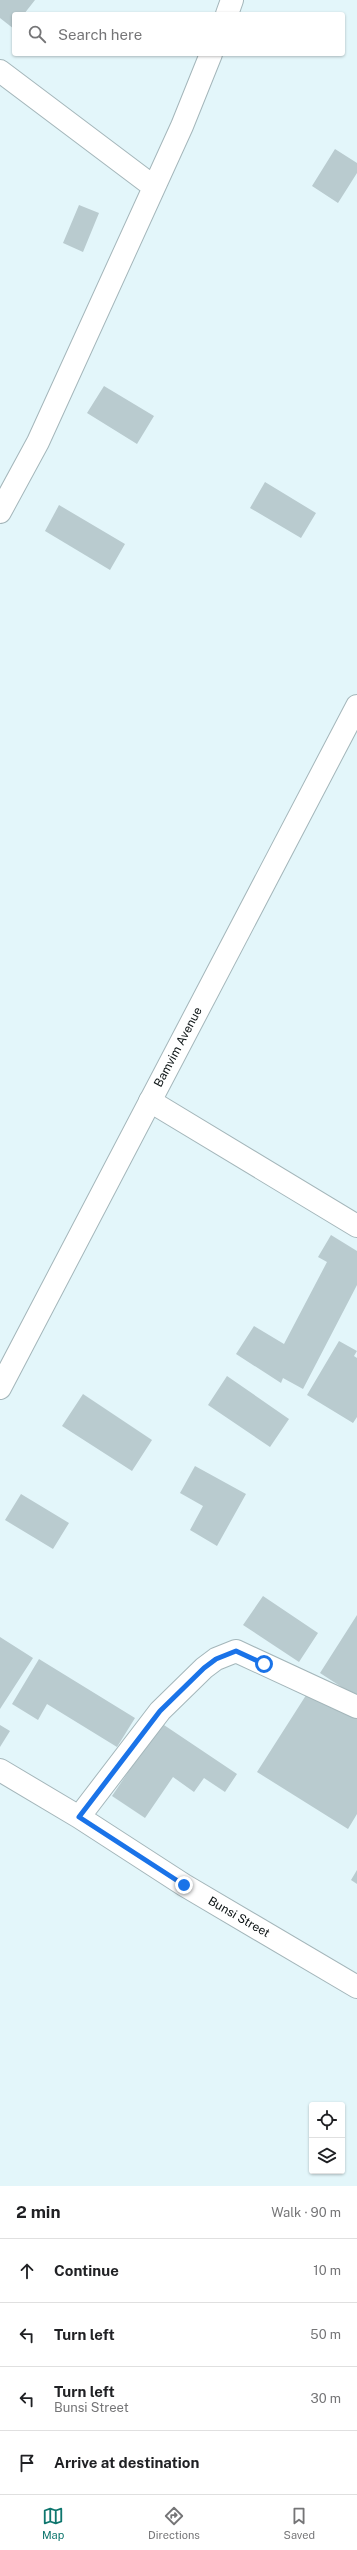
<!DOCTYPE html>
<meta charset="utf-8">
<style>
:root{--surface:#fff;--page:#f2f2f2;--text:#202124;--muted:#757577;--line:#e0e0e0;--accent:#0f766e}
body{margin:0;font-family:"Public Sans",sans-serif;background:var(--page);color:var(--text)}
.controls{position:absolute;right:12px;bottom:12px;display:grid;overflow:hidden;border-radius:4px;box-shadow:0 1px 3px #0004}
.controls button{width:36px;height:36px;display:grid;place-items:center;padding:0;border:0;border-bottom:1px solid var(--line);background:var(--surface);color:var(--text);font:20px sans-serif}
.stop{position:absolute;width:12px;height:12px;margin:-9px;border:3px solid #1a73e8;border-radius:50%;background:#fff}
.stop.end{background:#1a73e8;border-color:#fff;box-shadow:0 1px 4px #0008}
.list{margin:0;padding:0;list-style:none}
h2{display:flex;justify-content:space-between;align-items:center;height:52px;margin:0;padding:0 16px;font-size:17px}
h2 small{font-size:13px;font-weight:400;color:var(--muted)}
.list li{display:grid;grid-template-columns:26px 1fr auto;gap:12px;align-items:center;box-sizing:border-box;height:64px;padding:0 16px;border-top:1px solid var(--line)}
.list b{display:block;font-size:15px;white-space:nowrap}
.list p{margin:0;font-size:13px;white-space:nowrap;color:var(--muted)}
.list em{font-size:13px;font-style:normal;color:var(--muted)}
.icon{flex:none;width:22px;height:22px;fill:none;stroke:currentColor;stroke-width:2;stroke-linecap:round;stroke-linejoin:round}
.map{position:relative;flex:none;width:357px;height:2186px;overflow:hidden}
.search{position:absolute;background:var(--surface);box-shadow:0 1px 3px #0004;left:12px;right:12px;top:12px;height:44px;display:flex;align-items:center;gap:10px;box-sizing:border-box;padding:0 14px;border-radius:4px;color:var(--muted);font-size:15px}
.sheet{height:308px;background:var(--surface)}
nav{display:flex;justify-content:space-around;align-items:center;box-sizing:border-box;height:56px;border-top:1px solid var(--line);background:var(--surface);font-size:11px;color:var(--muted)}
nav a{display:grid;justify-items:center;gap:2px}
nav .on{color:var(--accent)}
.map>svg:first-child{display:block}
</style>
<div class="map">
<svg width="357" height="2186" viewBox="0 0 357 2186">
<rect width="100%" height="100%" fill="#e3f6fa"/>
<path fill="#b9cbcf" d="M0,0h35l-11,14h-10v15l-14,-11z
M335,149l22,14v10l-19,30 -26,-17z
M79,205l20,8 -16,39 -20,-9z
M104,386l50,30 -17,28 -50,-31z
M265,482l51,31 -15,25 -51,-30z
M59,505l66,39 -15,26 -65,-39z
M331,1235l26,16v34l-54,104 -20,-11 -2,5 -45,-29 18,-28 30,18 43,-82 -9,-5z
M339,1341l18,10 -3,5 3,2v59l-4,6 -46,-28z
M227,1376l62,43 -19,28 -62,-42z
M83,1394l69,46 -20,31 -70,-45z
M195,1466l51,28 -29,52 -27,-16 13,-24 -23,-13z
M21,1494l48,29 -16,26 -48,-29z
M263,1596l55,37 -19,29 -56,-37z
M357,1615v82l-37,-24z
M0,1637l33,21 -33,51z
M39,1659l96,59 -18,29 -70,-43 -9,16 -26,-16z
M310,1689l47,30v95l-9,15 -91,-57z
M161,1723l76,51 -12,18 -21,-14 -10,14 -21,-15 -28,41 -33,-22z
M0,1725l10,6 -10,16z
M357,1870v14l-6,-4z"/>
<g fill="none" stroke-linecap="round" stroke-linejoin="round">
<g stroke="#a4b6ba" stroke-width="24">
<path id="minor" d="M227,14l5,-14
M0,71l154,116
M0,512l38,-70 144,-316 29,-72
M150,1101l207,125
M0,1770l79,47 105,68 173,102
M79,1817l81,-106 44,-43 12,-9 20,-8 121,56"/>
</g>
<g stroke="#a4b6ba" stroke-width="24">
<path id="tertiary" d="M0,1388l357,-682"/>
</g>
<use href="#minor" stroke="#fff" stroke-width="22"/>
<use href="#tertiary" stroke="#fff" stroke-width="22"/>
</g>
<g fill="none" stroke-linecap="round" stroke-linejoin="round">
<path stroke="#1a73e8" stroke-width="5" d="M184,1885l-105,-68 81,-106 44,-43 12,-9 20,-8 28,13"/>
</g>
<g text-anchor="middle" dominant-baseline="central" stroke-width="3" stroke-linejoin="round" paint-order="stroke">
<g font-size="12" fill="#0b1213" stroke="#fff">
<text transform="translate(178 1047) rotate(-62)">Bamvim Avenue</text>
<text transform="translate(239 1917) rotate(30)">Bunsi Street</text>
</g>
</g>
</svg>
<div class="controls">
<button><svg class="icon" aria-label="locate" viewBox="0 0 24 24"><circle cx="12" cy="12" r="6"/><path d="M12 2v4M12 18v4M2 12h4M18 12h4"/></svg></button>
<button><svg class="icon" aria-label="layers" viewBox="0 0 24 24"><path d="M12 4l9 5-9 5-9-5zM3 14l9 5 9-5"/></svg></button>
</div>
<div class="stop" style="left:264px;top:1664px"></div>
<div class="stop end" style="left:184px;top:1885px"></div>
<div class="search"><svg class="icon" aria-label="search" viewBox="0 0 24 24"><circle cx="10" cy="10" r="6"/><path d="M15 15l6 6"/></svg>Search here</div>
</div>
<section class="sheet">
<h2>2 min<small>Walk · 90 m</small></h2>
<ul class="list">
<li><svg class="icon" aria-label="ahead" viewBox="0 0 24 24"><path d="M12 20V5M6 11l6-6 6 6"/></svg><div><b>Continue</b></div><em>10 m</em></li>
<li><svg class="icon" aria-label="left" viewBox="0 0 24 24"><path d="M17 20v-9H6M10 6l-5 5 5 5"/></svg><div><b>Turn left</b></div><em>50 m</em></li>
<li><svg class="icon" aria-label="left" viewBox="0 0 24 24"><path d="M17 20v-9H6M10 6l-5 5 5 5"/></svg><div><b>Turn left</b><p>Bunsi Street</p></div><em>30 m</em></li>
<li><svg class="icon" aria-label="arrive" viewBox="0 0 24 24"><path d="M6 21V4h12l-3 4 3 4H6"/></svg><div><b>Arrive at destination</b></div></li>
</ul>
</section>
<nav>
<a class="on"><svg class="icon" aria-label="map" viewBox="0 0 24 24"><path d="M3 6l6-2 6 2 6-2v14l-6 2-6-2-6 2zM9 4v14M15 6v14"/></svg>Map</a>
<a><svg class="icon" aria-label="directions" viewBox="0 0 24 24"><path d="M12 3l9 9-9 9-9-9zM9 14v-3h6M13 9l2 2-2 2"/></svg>Directions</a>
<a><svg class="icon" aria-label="saved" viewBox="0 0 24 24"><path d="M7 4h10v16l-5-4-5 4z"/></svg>Saved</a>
</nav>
